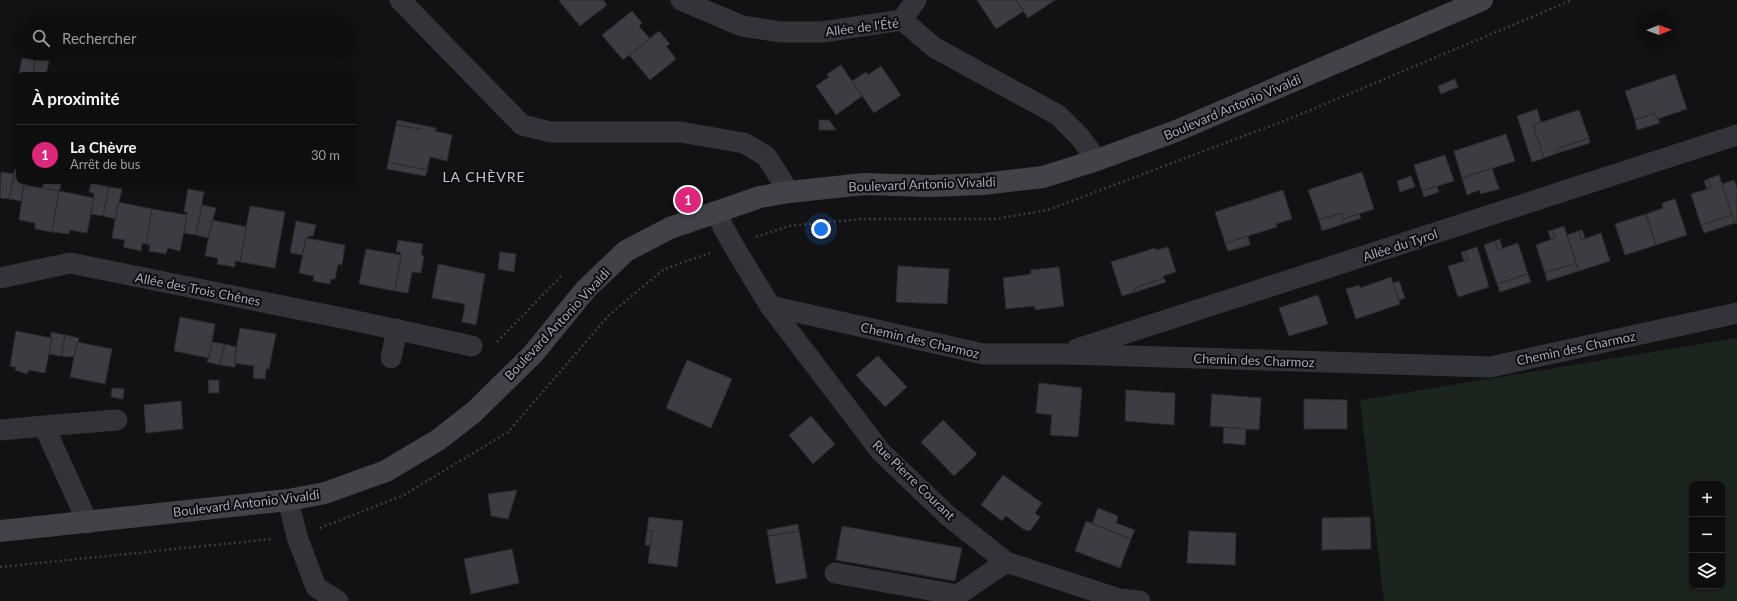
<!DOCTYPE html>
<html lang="fr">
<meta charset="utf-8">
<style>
:root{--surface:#0e0e0f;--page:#1c1c1d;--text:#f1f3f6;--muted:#9b9c9e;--line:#2e2e2f;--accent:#db2777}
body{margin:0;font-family:Lato,sans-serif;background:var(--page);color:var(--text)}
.controls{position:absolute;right:12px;bottom:12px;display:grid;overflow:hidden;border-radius:8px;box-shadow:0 2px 6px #0003}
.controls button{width:36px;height:36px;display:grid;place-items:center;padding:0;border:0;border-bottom:1px solid var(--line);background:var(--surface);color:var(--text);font:20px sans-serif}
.compass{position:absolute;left:1641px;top:12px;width:36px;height:36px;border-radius:50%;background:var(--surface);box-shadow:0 2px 6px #0003;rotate:89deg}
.you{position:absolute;left:821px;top:229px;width:14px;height:14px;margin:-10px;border:3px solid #fff;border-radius:50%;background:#1a73e8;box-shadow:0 0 0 6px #1a73e833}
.badge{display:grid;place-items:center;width:26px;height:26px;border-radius:50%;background:var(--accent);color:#fff;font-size:13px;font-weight:700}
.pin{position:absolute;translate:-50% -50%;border:2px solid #fff;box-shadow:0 1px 4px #0006}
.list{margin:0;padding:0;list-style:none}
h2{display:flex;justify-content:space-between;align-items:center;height:52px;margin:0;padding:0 16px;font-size:17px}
h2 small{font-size:13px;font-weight:400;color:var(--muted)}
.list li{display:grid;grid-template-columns:26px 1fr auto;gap:12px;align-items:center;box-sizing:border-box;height:60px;padding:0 16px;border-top:1px solid var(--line)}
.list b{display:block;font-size:15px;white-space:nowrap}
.list p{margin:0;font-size:13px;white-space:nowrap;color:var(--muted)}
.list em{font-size:13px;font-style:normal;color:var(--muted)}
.icon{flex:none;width:22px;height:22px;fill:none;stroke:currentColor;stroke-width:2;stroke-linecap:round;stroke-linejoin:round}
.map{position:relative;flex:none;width:1737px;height:601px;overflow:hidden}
.search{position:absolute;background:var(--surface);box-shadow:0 2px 6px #0003;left:16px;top:16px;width:340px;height:44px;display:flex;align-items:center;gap:10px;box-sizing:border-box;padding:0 14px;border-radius:22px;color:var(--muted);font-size:15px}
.panel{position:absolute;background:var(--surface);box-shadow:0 2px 6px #0003;left:16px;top:72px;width:340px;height:112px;border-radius:8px}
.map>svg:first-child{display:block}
</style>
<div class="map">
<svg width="1737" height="601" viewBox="0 0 1737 601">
<rect width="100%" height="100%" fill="#121214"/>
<path fill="#1c241e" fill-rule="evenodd" d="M1737,338v263h-353l-24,-201zM1692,484h30v102h-30z"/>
<path fill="#3c3d42" stroke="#2c2c30" d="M561,0h42l4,5 -27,21 -21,-25z
M977,0h39l8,11 -28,18z
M1016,0h39l-27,18z
M632,11l10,12 -3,3 11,13 -27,21 -21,-25z
M659,31l11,13 -4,2 10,13 -26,21 -21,-25z
M22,58l13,2 -2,15 -14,-1z
M35,60l14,1 -3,14h-13z
M841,65l21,31 -26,19 -20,-29 13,-9 -2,-3z
M881,66l20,29 -27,18 -22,-32 14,-9 2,3z
M1675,74l12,35 -30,10 -2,-6 -20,7 -10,-29z
M1455,79l3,8 -17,7 -3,-8z
M1537,109l4,13 -8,3 11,33 -12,4 -15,-46z
M1579,110l10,28 -32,11 1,4 -14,5 -11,-33z
M1655,113l5,10 -23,7 -2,-10z
M397,120l24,5 -1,4 -24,-4z
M819,120h10l7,10h-17z
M396,125l24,4 1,-4 15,3 -1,3 17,4 -5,26 -17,-4 -3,13 -39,-8z
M1506,134l9,27 -53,17 -8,-27z
M1589,138l1,5 -32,10 -1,-4z
M1445,155l9,26 -32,10 -8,-26z
M388,162l39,8h1l-3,6 -38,-7z
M1492,168l7,21 -18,5 -2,-4 -12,5 -5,-17z
M15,169l4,1v11h13h-5l-1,5 -2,-1 -3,16 -12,-2z
M1,172l14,2 -6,25 -9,-1z
M1362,172l12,37 -31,10 -1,-6 -23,7 -11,-30z
M1719,175l13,40 -31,10 -10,-31 20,-6 -3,-9z
M1411,176l4,11 -15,5 -3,-11z
M1708,179l3,9 -4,1 -3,-8z
M1734,180l3,8v35l-2,1 -13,-40z
M44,181h18l-3,10 -17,-3z
M91,183l18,4 -6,29 -13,-2 4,-16v-5l-5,-1z
M24,185l35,6 -7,41 -17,-3v-6l-16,-3z
M1437,186l2,6 -15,5 -2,-6z
M109,187l13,2 -7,30 -12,-3z
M188,189l16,3 -8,43 -12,-2 3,-18v-3h-3z
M1283,190l9,29 -16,5 1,3 -52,16 -10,-31z
M59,191l35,7 -7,35 -17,-3 -1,4 -17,-2z
M1675,199l12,36 -31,10 -10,-31 17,-6 -1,-5z
M118,202l34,7 -6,35 -4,-1 -1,8 -18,-4 2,-7 -13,-2z
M202,205l14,3 -8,30 -12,-3z
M250,206l35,6 -10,56 -35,-6z
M152,209l35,6 -7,36 -12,-3 -2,6 -17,-3 1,-6 -4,-1z
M1342,213l1,6 16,-5 2,4 -39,13 -3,-11z
M1646,214l10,31 -31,10 -10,-31z
M1732,215l3,8 -31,10 -3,-8z
M212,220l35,7 -7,35 -5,-1v6l-18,-3 1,-6 -13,-2z
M296,221l20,4 -3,11h-5v2h-2l-4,17 -12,-2z
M1564,226l12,37 -31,10 -9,-28 19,-7 -3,-8z
M1552,230l3,8 -4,2 -3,-9z
M1582,230l3,8 -4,2 -2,-9z
M1579,231l2,9 20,-7 9,28 -31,10 -12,-36z
M1248,236l2,9 -22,6 -3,-8z
M306,238l39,7 -3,20 -4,-1 -3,15h-4l-1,5 -17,-3 1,-5 -15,-3z
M1500,239l2,9 -4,2 -3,-9z
M398,240l25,4 -2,11 3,1 -3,17 -9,-1 -4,21 -13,-2 6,-36 -1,-3h-4z
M1495,241l3,9 20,-7 10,31 -31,10 -13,-39z
M1168,247l8,25 -13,4 1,2 -30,10 2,4 -14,4 -11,-34 44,-14 1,2z
M1477,247l12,40 -31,10 -10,-31 20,-6 -3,-9z
M366,249l35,6 -6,36 -36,-7z
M1465,251l3,9 -4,1 -3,-9z
M500,252l16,2 -2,18 -16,-3z
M1576,263l3,8 -32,10 -2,-8z
M438,264l47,10 -9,51 -14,-3 3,-18 -33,-6z
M898,266l51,3 -2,35 -51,-2z
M1059,267l5,39 -29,4v-4l-29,3 -3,-31 28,-4v-4z
M1528,274l3,8 -31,10 -3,-8z
M1391,277l9,27 -44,15 -10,-30 13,-4 1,3z
M1164,278l2,4 -30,10 -2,-4z
M1399,281l6,17 -6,2 -6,-17z
M1318,295l10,29 -39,12 -10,-28z
M180,317l35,7 -6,34 -35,-7z
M240,328l36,6 -7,35h-3l-1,10 -12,-1 1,-12 -20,-3z
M16,331l36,7 -7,35 -16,-3 -2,4 -12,-4 1,-3 -6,-1z
M51,332l14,3 -4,21 -12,-2 3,-16 -1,-1z
M65,335l14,3 -5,19 -13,-1z
M77,342l35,7 -7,35 -35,-7z
M212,342l13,2 -5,21 -13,-3z
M225,344l11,3 -1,20 -15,-2z
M878,356l29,31 -22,20 -29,-32z
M687,360l45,19 -21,49 -45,-20z
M208,380h11v13h-10z
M1039,383l43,5 -4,49 -28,-2 2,-20 -16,-2z
M112,388l12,1 -1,10 -12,-2z
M1126,390l49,3 -1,32 -49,-4z
M1212,394l49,4 -2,32 -49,-4z
M1304,399l43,1v29h-43z
M181,401l2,28 -37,4 -2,-28z
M811,416l24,28 -22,20 -24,-29z
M943,420l34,34 -23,22 -33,-34z
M1224,427l22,2 -1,16 -22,-2z
M1003,475l39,28 -7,10 5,4 -10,14 -7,-2 -17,-13 -4,5 -21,-16z
M517,490l-9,29 -17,-3 -3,-22z
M1098,508l20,8 -2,7 19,7 -4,9 -39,-15z
M649,517l34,4 -6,46 -29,-4 4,-32 -5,-1z
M1370,517l1,32 -49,1v-32z
M1086,521l45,18 -11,29 -45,-17z
M798,524l1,7 -31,5 -1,-6z
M842,526l120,22 -7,33 -119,-21z
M647,530l5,1 -2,15 -5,-1z
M799,531l8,47 -31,6 -8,-48z
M1189,531l47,2 -1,32 -48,-2z
M512,549l7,34 -48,11 -7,-35z"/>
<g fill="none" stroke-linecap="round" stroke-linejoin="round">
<path stroke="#393b40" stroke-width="2.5" stroke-dasharray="2 3" stroke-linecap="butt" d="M756,237l33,-11 72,-7h134l53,-9 246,-93 278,-117
M497,342l66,-68
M320,528l84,-33 104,-63 101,-117 55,-46 46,-16
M0,567l272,-28"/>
<path stroke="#333439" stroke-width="21" d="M400,0l122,125 29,7h129l64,11 22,13 23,36
M681,0l61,26 39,6h41l80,-12 33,28 123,67 21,21 18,24
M902,20l14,-20
M715,212l18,33 37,61 111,146 65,62 60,48 113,37 21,2
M0,278l70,-15 277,56 125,27
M770,306l213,48h81l426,13 247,-54
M1077,349l660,-214
M391,358l6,-29
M44,426l73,-6
M0,430l44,-4 44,97
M288,500l9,37 19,50 22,14
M835,573l123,22 48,-33"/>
<path stroke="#414349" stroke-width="22" d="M0,531l288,-31 37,-7 61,-22 52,-31 36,-28 59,-58 53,-65 40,-38 44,-23 90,-31 29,-5 75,-8 65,2 54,-2 60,-7 54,-17 79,-29 306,-131"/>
</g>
<g text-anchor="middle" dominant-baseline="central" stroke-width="4" stroke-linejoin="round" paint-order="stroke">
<g font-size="13" fill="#a3a8b6" stroke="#0d0d0f">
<text transform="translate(862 27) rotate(-7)">Allée de l'Été</text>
<text transform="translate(1232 107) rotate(-23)">Boulevard Antonio Vivaldi</text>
<text transform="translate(922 184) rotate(-2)">Boulevard Antonio Vivaldi</text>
<text transform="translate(1400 245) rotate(-18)">Allée du Tyrol</text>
<text transform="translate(198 289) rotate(11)">Allée des Trois Chênes</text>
<text transform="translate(557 324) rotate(-47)">Boulevard Antonio Vivaldi</text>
<text transform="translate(920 340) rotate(13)">Chemin des Charmoz</text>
<text transform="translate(1576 348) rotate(-12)">Chemin des Charmoz</text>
<text transform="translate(1254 360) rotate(2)">Chemin des Charmoz</text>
<text transform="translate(914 480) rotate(44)">Rue Pierre Courant</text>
<text transform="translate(246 503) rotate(-7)">Boulevard Antonio Vivaldi</text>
</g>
<g font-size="14" letter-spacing="1" fill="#c4c7d1" stroke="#0d0d0f">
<text x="484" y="176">LA CHÈVRE</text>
</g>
</g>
</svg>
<div class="controls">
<button>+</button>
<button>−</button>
<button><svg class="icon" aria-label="layers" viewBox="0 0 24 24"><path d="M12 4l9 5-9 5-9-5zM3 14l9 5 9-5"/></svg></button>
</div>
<svg class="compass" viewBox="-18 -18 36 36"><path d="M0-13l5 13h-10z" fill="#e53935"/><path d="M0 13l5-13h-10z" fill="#9b9c9e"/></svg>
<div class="you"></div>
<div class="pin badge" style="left:688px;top:200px">1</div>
<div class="search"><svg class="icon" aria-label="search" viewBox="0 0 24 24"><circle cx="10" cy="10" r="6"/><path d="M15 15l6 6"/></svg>Rechercher</div>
<section class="panel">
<h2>À proximité<small></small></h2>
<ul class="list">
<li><span class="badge">1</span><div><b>La Chèvre</b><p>Arrêt de bus</p></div><em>30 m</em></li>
</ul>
</section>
</div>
